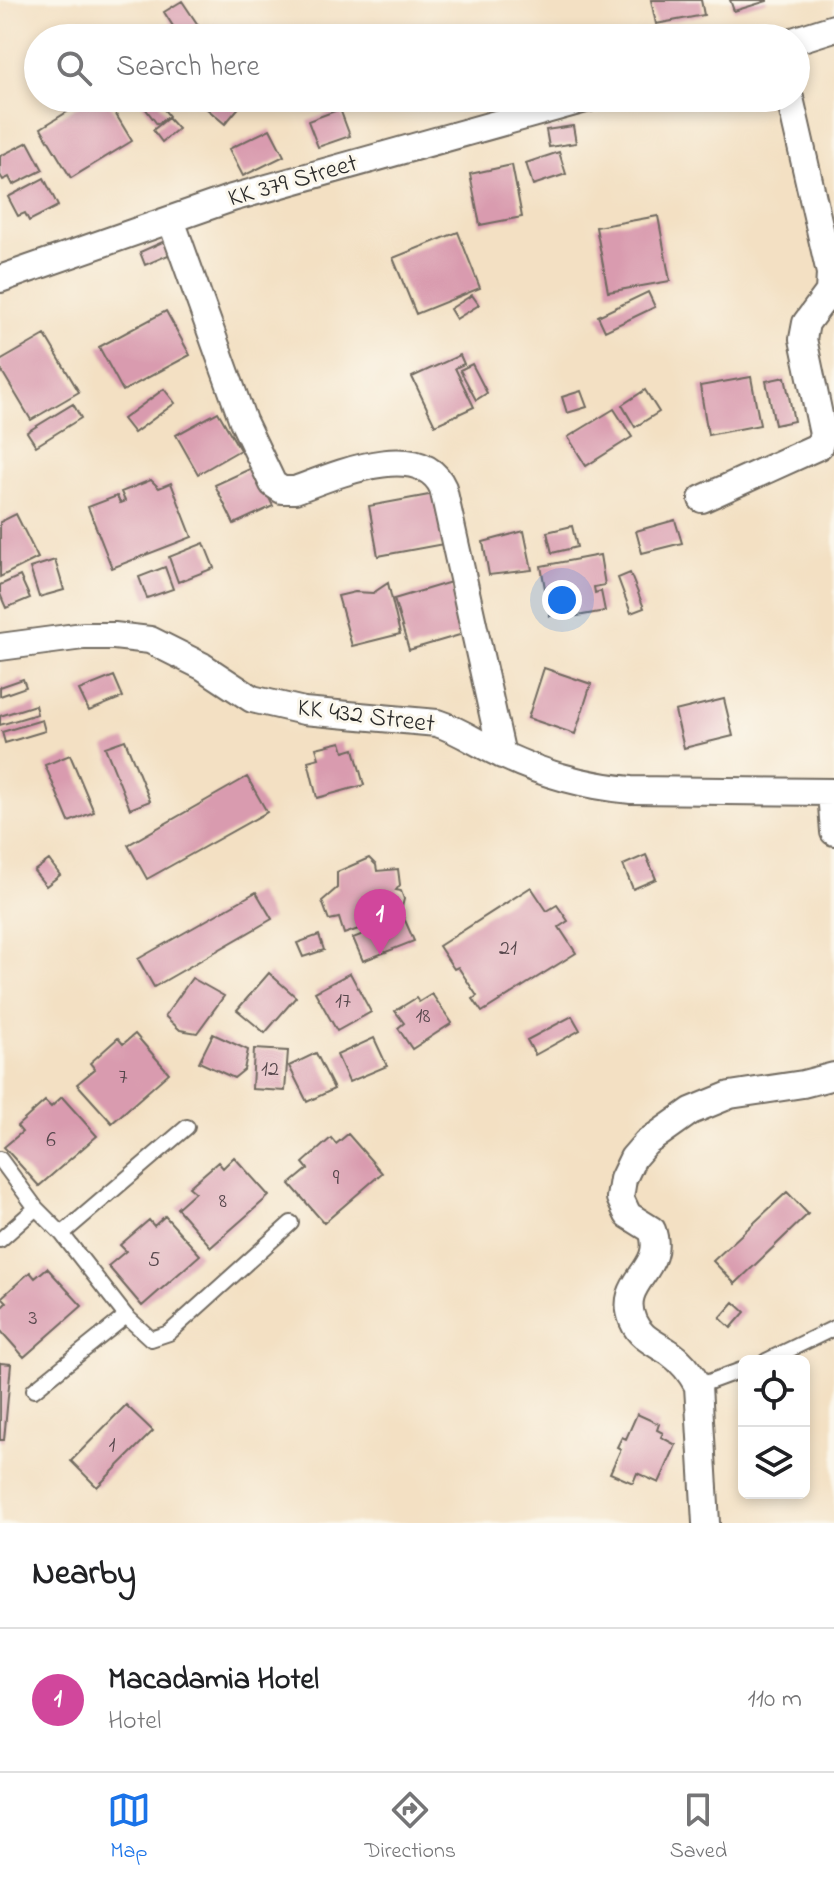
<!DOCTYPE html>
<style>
:root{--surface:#fff;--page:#f6f6f6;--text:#202124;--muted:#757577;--line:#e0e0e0;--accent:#1a73e8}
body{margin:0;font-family:"Indie Flower",sans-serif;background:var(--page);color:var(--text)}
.controls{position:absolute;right:24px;bottom:24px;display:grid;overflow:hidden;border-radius:12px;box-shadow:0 4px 12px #0003}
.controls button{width:72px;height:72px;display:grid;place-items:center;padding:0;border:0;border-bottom:2px solid var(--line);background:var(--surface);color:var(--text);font:40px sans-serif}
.you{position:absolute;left:562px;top:600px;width:28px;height:28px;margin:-20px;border:6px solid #fff;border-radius:50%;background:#1a73e8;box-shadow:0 0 0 12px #1a73e833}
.badge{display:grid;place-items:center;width:52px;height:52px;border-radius:50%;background:var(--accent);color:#fff;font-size:26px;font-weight:700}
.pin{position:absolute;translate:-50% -66px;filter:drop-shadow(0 2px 4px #0008)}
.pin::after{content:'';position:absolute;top:42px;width:28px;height:24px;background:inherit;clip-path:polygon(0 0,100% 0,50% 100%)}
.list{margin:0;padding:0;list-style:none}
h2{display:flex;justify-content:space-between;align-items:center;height:104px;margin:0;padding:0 32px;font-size:34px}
h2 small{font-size:26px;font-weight:400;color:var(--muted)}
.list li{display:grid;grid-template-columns:52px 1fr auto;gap:24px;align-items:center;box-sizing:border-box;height:144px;padding:0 32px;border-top:2px solid var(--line)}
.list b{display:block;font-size:30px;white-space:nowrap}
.list p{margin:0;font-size:26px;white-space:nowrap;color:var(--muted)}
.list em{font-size:26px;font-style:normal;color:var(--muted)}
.icon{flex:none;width:44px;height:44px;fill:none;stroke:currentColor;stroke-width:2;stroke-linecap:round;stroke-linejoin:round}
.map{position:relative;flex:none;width:834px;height:1523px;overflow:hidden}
.search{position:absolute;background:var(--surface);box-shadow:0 4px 12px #0003;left:24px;right:24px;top:24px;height:88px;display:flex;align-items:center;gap:20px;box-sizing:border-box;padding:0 28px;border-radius:44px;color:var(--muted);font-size:30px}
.sheet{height:248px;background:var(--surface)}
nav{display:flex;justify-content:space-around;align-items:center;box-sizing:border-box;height:112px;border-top:2px solid var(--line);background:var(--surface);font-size:22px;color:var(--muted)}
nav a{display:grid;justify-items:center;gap:4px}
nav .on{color:var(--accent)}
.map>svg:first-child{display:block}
</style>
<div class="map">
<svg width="834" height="1523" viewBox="0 0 834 1523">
<rect width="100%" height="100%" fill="#fbf7ec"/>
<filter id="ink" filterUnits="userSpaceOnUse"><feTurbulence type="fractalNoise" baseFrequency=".0125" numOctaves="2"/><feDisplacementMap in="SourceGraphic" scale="16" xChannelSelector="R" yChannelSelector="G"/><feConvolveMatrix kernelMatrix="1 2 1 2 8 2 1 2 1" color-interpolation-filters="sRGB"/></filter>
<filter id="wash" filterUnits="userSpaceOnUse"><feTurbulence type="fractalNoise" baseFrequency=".006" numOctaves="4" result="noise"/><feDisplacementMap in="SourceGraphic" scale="32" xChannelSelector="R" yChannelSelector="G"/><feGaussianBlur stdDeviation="1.8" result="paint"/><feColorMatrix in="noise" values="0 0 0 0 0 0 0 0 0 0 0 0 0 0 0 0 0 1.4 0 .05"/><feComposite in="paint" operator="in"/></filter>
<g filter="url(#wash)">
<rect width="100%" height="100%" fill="#f3e0c3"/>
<g id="blocks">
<path fill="#d99baf" d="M651,0h50l3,15 -48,9z
M730,0h37v1l-33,10z
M182,1l16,24 -18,12 -16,-25z
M90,98h16l26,43 -61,37 -30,-50z
M149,98h6l14,18 -12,8 -15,-20z
M194,98h53l-22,26z
M340,109l10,27 -32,11 -10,-26z
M168,118l10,11 -16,13 -9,-12z
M573,126l3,17 -27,4 -3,-17z
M270,129l14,27 -41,20 -14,-27z
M28,142l15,28 -30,15 -4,-8 -6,3 -3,-5v-19z
M559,152l7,22 -33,11 -7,-22z
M512,165l10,52 -42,8 -10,-51z
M44,178l14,28 -29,15 -4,-8 -7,3 -10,-19z
M658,216l12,65 -62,11 -12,-65z
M458,232l22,56 -64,26 -23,-56z
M167,240l6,13 -28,12 -5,-13z
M648,292l7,15 -50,24 -7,-15z
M472,295l7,10 -23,14 -6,-10z
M166,311l24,44 -67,36 -24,-44z
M45,335l34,57 -48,28 -31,-52v-7z
M460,355l4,9 -9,4 19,39 -39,18 -23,-48z
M472,364l15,29 -11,7 -16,-30z
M751,377l9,48 -52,10 -8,-49z
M785,377l9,44 -19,4 -9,-44z
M164,389l11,14 -41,30 -11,-14z
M645,390l14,22 -24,15 -13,-22z
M581,391l6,16 -20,6 -5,-16z
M73,404l8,14 -45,28 -9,-14z
M614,409l18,28 -46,29 -18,-29z
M218,412l22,38 -42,24 -22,-39z
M254,467l19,39 -39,18 -19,-39z
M151,480l8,8 12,-5 21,54 -80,31 -24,-61 29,-11 3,7 5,-2 -4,-9z
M440,493l9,50 -71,13 -9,-50z
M16,514l22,44 -38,19v-55z
M675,520l7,23 -40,10 -6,-22z
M572,526l5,21 -25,6 -5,-21z
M524,531l8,39 -43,5 -6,-33z
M204,543l10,25 -36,14 -9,-25z
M600,555l5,30 -11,2 1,6 6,-2 4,20 -28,5 -1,-5 -26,5 -9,-50z
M55,560l9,30 -25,7 -9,-29z
M165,567l8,22 -26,9 -8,-21z
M630,573l14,35 -13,5 -13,-35z
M20,576l10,22 -24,10 -6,-14v-9z
M451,582l12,52 -54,16 -15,-51z
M388,583l12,51 -48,12 -14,-50 17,-4 18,1z
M544,668l47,16 -16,50 -47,-16z
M114,676l9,21 -34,14 -10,-21z
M23,679l3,8 -26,9v-9z
M724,699l9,37 -49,12 -9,-37z
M35,705l2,9 -37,11v-9z
M42,720l3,11 -40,12 -3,-11z
M125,740l25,61 -20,8 -25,-62z
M341,742l3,10 10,-3 10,36 -47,13 -9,-37 11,-3 -3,-10z
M70,755l24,57 -25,10 -24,-57z
M247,777l20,35 -120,67 -19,-34z
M646,855l10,24 -23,10 -10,-24z
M369,858l7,7 1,6 21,-2 2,16 -4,5 5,1 3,8 -4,16 -56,19 -5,-16 -10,2 -7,-19 15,-13v-16z
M49,860l11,15 -14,11 -12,-15z
M531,887l16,24 10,-6 11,16 -9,6 17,26 -94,59 -9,-13 4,-3 -19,-29 -4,2 -15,-23z
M256,892l16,27 -118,68 -16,-28z
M404,918l10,23 -51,20 -10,-23z
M319,935l5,15 -21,7 -6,-14z
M269,973l27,24 -31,36 -28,-23z
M350,973l21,39 -34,19 -22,-39z
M192,978l32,18 -27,37 -17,-3 -15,-14z
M432,994l20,29 -40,26 -14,-21 6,-5 -9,-12 21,-13 3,4z
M572,1016l8,14 -45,25 -8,-15z
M135,1034l34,39 -57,50 -35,-39 18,-15 -5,-6 28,-25 5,6z
M213,1034l35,16 -4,20 -10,8 -35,-16z
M374,1038l13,28 -38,16 -12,-27z
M254,1049l34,2 -3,40 -33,-2z
M316,1053l18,36 -27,13 -18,-36z
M62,1097l35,39 -58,50 -35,-39 18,-15 -5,-6 28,-25 6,6z
M348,1134l34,39 -58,50 -34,-39 18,-15 -5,-6 28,-25 5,6z
M234,1157l35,39 -58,51 -34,-39 18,-16 -6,-5 29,-25 5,6z
M787,1192l21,22 -73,70 -22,-23z
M165,1216l35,39 -58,51 -34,-40 18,-15 -6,-6 29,-25 5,6z
M47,1268l35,38 -58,51 -24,-27v-21l7,-7 -5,-5 28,-25 5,6z
M734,1302l11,10 -14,16 -11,-10z
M0,1363l11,1 -7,76h-4z
M126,1405l27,26 -56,56 -26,-26z
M637,1414l22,10 -2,6 6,3 -2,4 15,8 -17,38 -22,-10 -4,10 -23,-10 11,-24 -4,-2 5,-10 4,2z"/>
</g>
</g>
<g filter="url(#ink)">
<use href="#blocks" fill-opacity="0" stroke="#716a60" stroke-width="2"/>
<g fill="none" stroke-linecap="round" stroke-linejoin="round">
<g stroke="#716a60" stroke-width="18">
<path id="lane" d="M0,1159l36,49 26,26 64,82 25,23 18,-6 122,-110
M62,1234l125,-107
M0,1240l36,-32
M766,1361l68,-33
M698,1386l46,-17
M34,1390l92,-74"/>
</g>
<g stroke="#716a60" stroke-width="30">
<path id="street" d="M796,40l38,-12
M171,220l72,201 30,63 9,6h13c38,-14 126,-53 148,-2l59,267
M0,279l232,-81 357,-100
M702,499l117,-53 4,-12 -20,-95 3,-16 23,-31 1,-19 -40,-175
M0,647l83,-11h31l36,4 52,26 50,33 52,12 133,12c25,8 44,23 68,33 41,19 81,30 126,34l203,2
M831,792l3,40
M706,1523l-8,-137c-7,-13 -15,-24 -28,-33 -13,-9 -30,-15 -37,-32 -17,-41 34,-50 19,-91l-24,-15 -8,-17 3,-19 10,-21 13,-15 45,-32 39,-16 73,-11 31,-8"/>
</g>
<use href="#lane" stroke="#fff" stroke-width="14"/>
<use href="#street" stroke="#fff" stroke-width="26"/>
</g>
</g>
<g text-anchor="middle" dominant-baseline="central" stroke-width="6" stroke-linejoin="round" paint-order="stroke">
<g font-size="22" fill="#56474c">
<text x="508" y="949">21</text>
<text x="343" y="1002">17</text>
<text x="423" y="1017">18</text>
<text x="270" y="1070">12</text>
<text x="123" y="1078">7</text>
<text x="51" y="1141">6</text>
<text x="336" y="1179">9</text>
<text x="223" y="1202">8</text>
<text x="154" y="1261">5</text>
<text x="33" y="1319">3</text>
<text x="112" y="1446">1</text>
</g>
<g font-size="26" fill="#2b2b2b" stroke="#fbf7ec">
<text transform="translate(293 182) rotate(-16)">KK 379 Street</text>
<text transform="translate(366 717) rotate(7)">KK 432 Street</text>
</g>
</g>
</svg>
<div class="controls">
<button><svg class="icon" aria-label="locate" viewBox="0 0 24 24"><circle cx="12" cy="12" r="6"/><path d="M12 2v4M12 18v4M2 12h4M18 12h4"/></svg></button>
<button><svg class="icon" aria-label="layers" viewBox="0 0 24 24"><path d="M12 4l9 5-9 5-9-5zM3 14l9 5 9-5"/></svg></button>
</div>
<div class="you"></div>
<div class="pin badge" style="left:380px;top:955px;background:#d1479c">1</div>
<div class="search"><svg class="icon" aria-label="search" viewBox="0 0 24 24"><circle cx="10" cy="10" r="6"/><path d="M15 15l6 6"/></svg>Search here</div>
</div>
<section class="sheet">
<h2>Nearby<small></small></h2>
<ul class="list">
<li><span class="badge" style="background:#d1479c">1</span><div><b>Macadamia Hotel</b><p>Hotel</p></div><em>110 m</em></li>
</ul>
</section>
<nav>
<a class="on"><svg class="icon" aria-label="map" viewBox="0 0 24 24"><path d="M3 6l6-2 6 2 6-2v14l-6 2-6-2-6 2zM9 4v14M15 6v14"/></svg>Map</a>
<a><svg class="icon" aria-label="directions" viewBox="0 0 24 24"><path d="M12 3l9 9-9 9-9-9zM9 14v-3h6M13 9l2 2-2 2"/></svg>Directions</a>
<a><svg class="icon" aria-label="saved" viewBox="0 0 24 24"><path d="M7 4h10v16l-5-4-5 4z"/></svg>Saved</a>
</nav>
